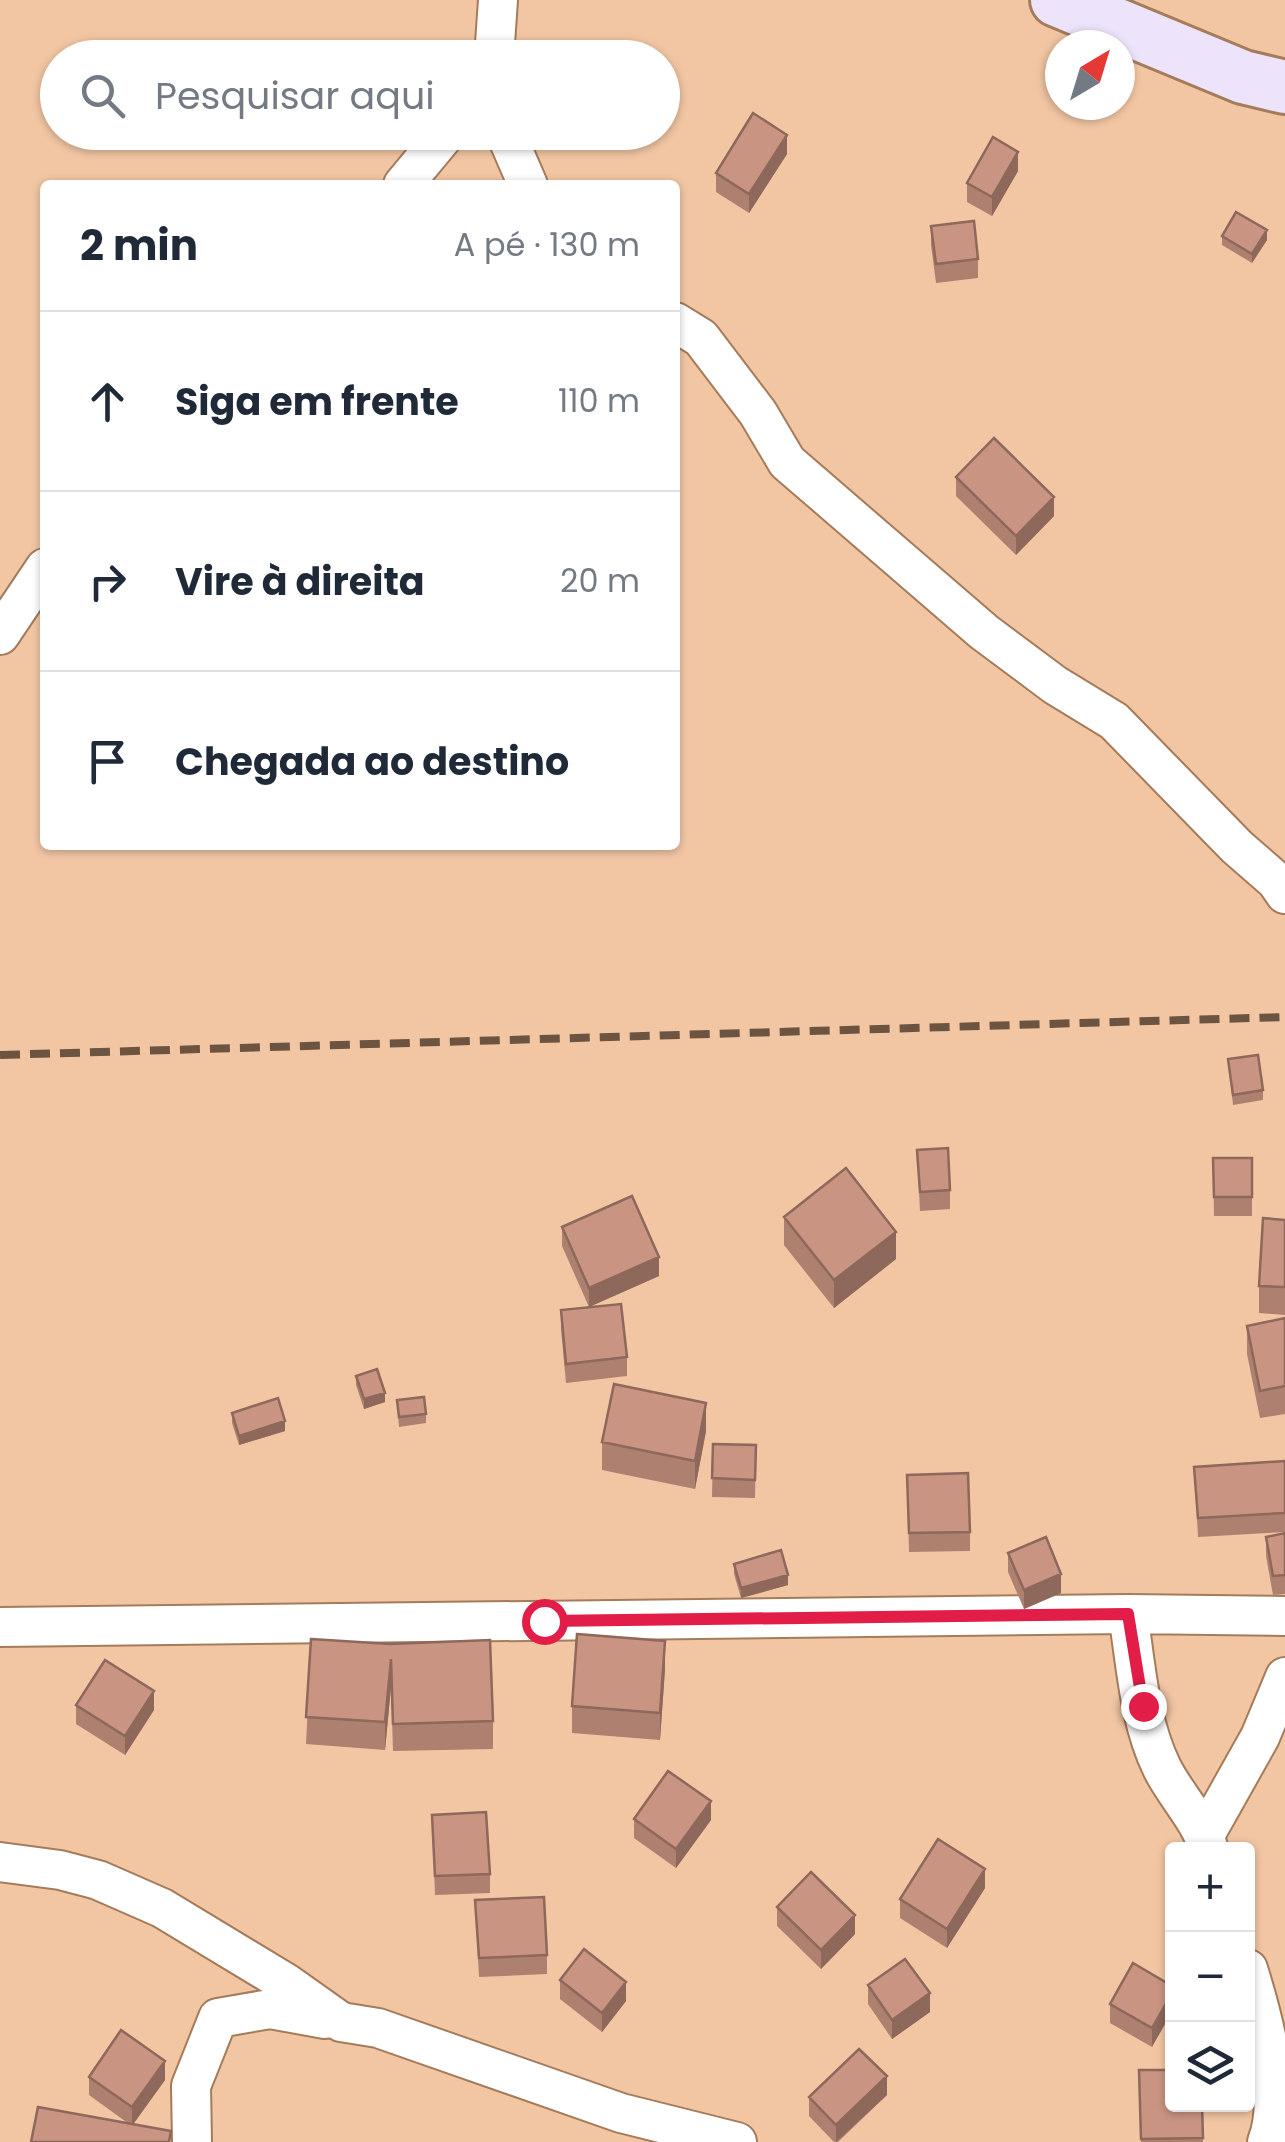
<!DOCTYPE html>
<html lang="pt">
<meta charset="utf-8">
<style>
:root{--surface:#fff;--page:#f2f2f3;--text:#1f2937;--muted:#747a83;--line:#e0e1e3}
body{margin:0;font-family:Poppins,sans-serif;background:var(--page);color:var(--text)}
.controls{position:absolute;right:30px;bottom:30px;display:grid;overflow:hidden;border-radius:10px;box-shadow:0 2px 8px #0004}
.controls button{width:90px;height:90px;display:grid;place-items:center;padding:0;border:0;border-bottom:2px solid var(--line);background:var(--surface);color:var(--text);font:50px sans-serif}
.compass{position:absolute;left:1045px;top:30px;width:90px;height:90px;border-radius:50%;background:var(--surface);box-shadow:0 2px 8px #0004;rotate:38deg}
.stop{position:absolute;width:30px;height:30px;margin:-22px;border:8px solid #e11d48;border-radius:50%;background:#fff}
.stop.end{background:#e11d48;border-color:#fff;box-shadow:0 2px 10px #0008}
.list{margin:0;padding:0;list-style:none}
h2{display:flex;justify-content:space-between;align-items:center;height:130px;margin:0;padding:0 40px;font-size:42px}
h2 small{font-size:32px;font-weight:400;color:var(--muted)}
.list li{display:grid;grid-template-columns:65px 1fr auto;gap:30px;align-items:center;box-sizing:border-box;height:180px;padding:0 40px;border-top:2px solid var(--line)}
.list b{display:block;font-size:38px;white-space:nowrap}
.list em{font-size:32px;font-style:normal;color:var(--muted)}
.icon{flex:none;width:55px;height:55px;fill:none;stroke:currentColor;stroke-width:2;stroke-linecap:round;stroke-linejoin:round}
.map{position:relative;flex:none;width:1285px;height:2142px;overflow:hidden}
.search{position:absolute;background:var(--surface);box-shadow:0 2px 8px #0004;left:40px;top:40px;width:640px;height:110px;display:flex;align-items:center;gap:25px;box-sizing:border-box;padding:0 35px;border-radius:55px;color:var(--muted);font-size:38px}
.panel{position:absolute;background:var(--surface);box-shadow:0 2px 8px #0004;left:40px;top:180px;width:640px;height:670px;border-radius:10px}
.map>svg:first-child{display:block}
</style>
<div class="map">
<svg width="1285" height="2142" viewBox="0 0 1285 2142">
<rect width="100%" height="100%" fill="#f2c6a3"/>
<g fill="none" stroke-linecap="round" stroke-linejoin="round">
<g stroke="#a47c5b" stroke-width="42">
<path id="street" d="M494,58l4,-58
M505,132l23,53
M403,185l44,-53
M675,322l26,16 57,75 29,49 197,170 71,53 59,36 123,126 39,34 9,13
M0,635l45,-67
M1128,1614c8,51 11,107 34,154 14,28 38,51 47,82
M0,1627l1128,-13 157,2
M1205,1835l55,-98 25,-60
M0,1862l60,8 38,10 64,28 124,75 55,39 37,6 243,85 116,29
M1248,1969c15,48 37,128 19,173
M192,2142l-1,-56 27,-68 52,-9 55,10"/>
</g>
<g stroke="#a47c5b" stroke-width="58">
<path id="secondary" d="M1057,0l186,77 42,10"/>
</g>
<use href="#street" stroke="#fff" stroke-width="38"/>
<use href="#secondary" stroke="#ede4fc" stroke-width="52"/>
<path stroke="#6c5441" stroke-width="8" stroke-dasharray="20 10" stroke-linecap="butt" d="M0,1055l1285,-38"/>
</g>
<path fill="#ad8070" d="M787,154l-38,59 -33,-21v-19z
M1018,171l-26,45 -25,-14v-19z
M931,226l47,33v19l-42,5 -5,-38z
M1222,236l45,4 -15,23 -30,-18z
M956,477l98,39 -38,39 -60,-59z
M1228,1059l35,31v10l-30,5z
M917,1150l33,40v19l-30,2z
M1213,1158h39v58h-38z
M784,1217l112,42 -62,49 -50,-63z
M1285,1220v95l-26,-2v-27z
M562,1227l97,49 -70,31 -27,-61z
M561,1310l66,47v19l-61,7 -5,-54z
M1285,1318v96l-25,4 -13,-64v-28z
M356,1376l29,26 -21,7 -8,-24z
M397,1400l29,14v9l-27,4z
M232,1413l53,18 -46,14 -7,-22z
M706,1431l-11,58 -93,-19v-28z
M713,1444l43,1 -1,53 -43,-1z
M1285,1461v71l-87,5 -4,-70z
M907,1475l63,57v19l-61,1z
M1285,1533v61l-12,1 -7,-39v-19z
M1008,1553l53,40 -37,16 -16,-37z
M734,1564l54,21 -47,13 -7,-24z
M311,1639l182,82v28l-100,2 -2,-64 -6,63 -79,-6z
M665,1669l-5,71 -88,-7v-27z
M76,1705l78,5 -29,45 -49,-31z
M432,1815l58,59v19l-55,2z
M634,1819l77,1 -35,48 -42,-30z
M985,1888l-38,60 -47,-30v-19z
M475,1900l72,55v19l-68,3z
M777,1907l78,27 -34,35 -44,-43z
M560,1980l66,21 -24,31 -42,-33z
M868,1985l62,27 -38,27 -24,-35z
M1172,1986l-20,61 -42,-24v-19z
M1139,2070l63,34 1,38h-62z
M89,2077l76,3 -32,44 38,18 -42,-18 -40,-29z
M887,2095l-49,47h-4l-25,-26v-19z"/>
<path fill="#8d685b" d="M787,135v19l-38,59v-19z
M1018,152v19l-26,45v-19z
M1267,230v10l-15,23v-9z
M1054,497v19l-38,39v-19z
M896,1232v27l-62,49v-28z
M659,1257v19l-70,31v-19z
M385,1393v9l-21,7v-10z
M706,1403v28l-11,58v-28z
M285,1421v10l-46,14v-9z
M1061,1574v19l-37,16v-19z
M788,1575v10l-47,13v-10z
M665,1641v28l-5,71v-27z
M391,1659v28l-6,63v-28z
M154,1691v19l-29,45v-19z
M711,1801v19l-35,48v-19z
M985,1869v19l-38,60v-19z
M855,1915v19l-34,35v-19z
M626,1982v19l-24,31v-19z
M930,1993v19l-38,27v-19z
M1172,1993v19l-20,35v-19z
M165,2061v19l-33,46v-19z
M887,2076v19l-51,47v-17z"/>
<path fill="#c99582" stroke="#8d685b" stroke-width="2.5" d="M753,113l34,22 -38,59 -33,-21z
M993,137l25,15 -26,45 -25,-14z
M1236,212l31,18 -15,24 -30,-18z
M974,221l4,38 -42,5 -5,-38z
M994,438l60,59 -38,39 -60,-59z
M1258,1055l5,35 -30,5 -5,-36z
M948,1148l2,42 -30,2 -3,-42z
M1213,1158h39v39h-38z
M846,1168l50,64 -62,48 -50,-63z
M632,1196l27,61 -70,31 -27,-61z
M1263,1218l22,2v67l-26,-1z
M621,1304l6,53 -61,7 -5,-54z
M1285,1318v68l-25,5 -13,-65z
M377,1369l8,24 -21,6 -8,-23z
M614,1384l92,19 -11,58 -93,-19z
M424,1397l2,17 -27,3 -2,-17z
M278,1398l7,23 -46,15 -7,-23z
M713,1444l43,1 -1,35 -43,-2z
M1285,1461v52l-87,5 -4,-51z
M968,1473l2,59 -61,1 -2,-58z
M1285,1533v42l-12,1 -7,-39z
M1046,1537l15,37 -37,16 -16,-37z
M781,1550l7,25 -47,13 -7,-24z
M577,1634l88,7 -5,72 -88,-7z
M311,1639l79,5 100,-4 3,81 -100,3 -2,-65 -6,63 -79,-5z
M105,1660l49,31 -29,45 -49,-31z
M668,1771l43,30 -35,48 -42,-30z
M486,1812l4,62 -55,2 -3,-61z
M938,1839l47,30 -38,60 -47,-30z
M811,1872l44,43 -34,35 -44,-43z
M544,1897l3,58 -68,3 -4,-58z
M584,1949l42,33 -24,31 -42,-33z
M905,1959l25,34 -38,27 -24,-35z
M1133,1963l39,23v7l-20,35 -42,-24z
M121,2030l44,31 -33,46 -43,-30z
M859,2049l28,27 -51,49 -27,-28z
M1139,2070h33v34h30l1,34 -62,1z
M38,2107l133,24 -2,11h-138z"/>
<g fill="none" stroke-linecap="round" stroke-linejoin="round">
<path stroke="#e11d48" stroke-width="12" d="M544,1621l584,-7 15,92"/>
</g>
</svg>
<div class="controls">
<button>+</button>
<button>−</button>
<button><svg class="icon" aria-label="layers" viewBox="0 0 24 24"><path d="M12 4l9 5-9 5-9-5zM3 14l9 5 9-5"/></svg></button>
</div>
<svg class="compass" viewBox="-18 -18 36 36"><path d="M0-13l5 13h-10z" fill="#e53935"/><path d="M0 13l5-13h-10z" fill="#747a83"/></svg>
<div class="stop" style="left:544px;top:1621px"></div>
<div class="stop end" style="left:1143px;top:1706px"></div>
<div class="search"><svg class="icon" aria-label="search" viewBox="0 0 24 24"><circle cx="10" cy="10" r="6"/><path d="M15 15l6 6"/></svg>Pesquisar aqui</div>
<section class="panel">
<h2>2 min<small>A pé · 130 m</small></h2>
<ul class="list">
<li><svg class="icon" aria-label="ahead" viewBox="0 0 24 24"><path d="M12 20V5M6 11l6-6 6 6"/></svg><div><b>Siga em frente</b></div><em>110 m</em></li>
<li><svg class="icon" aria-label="right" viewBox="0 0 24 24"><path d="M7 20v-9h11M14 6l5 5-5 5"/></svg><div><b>Vire à direita</b></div><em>20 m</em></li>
<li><svg class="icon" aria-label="arrive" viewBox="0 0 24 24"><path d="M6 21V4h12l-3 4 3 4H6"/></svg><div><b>Chegada ao destino</b></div></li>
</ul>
</section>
</div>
